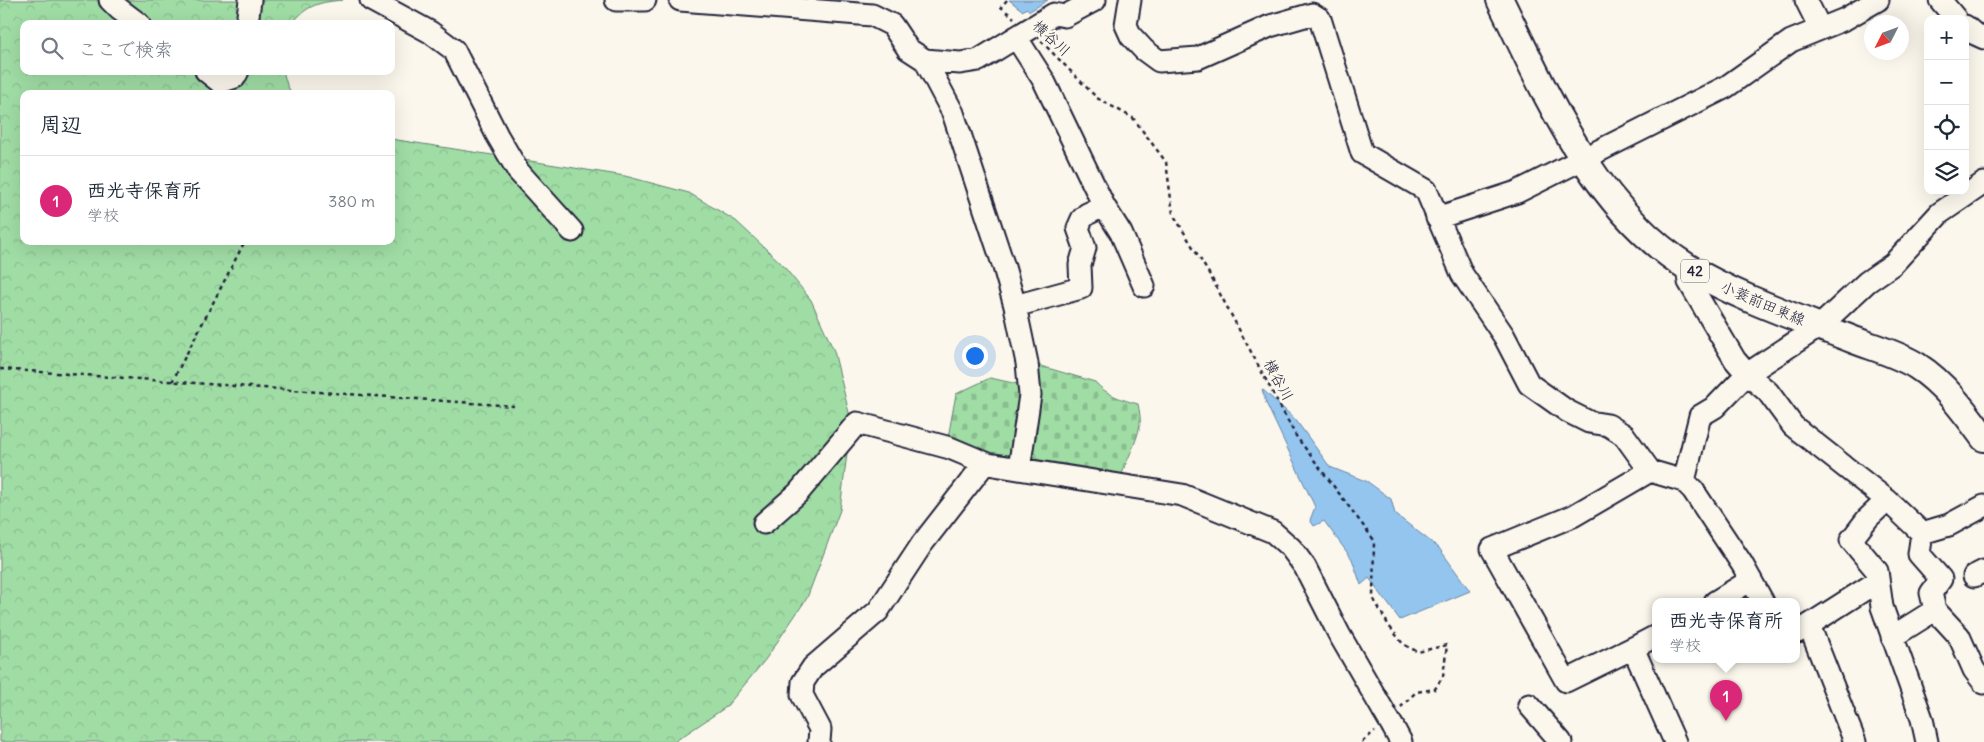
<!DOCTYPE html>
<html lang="ja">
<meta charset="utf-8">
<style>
:root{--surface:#fff;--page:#f2f2f3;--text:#1f2937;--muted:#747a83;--line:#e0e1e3;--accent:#db2777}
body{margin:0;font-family:Delius,"Klee One",sans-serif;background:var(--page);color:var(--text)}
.controls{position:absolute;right:15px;top:15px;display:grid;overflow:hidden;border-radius:10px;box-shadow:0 5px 20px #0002}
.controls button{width:45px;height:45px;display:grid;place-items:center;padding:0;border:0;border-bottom:1px solid var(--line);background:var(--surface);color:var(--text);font:25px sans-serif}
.compass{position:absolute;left:1864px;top:15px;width:45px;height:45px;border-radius:50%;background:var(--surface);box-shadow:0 5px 20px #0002;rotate:228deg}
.you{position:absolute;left:974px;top:355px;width:18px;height:18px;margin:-12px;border:4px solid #fff;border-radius:50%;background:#1a73e8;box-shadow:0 0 0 8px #1a73e833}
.badge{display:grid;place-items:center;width:32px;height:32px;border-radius:50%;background:var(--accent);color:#fff;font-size:16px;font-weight:700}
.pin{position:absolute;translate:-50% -41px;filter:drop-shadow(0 1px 2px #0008)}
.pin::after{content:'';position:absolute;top:26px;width:18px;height:15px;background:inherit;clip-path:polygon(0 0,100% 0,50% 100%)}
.popup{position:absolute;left:1652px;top:598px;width:148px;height:65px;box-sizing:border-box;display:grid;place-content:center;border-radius:10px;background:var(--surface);filter:drop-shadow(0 1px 4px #0005);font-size:16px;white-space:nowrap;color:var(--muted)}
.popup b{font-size:19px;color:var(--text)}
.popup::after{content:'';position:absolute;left:50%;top:100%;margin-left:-10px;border:10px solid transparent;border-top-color:var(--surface)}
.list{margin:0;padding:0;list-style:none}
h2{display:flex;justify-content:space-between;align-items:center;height:65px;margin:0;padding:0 20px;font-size:21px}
h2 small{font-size:16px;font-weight:400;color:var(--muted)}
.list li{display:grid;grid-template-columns:32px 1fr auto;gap:15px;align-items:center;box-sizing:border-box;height:90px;padding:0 20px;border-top:1px solid var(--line)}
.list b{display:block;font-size:19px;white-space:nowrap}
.list p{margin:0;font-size:16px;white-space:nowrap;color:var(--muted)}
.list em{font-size:16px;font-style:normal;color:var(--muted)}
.icon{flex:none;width:28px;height:28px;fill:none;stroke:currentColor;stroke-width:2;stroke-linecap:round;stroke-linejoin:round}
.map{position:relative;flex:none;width:1984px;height:742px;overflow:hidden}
.search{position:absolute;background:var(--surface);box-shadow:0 5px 20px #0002;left:20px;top:20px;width:375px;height:55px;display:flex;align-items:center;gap:12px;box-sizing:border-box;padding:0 18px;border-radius:10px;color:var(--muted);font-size:19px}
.panel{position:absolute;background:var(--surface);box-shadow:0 5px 20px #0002;left:20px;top:90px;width:375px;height:155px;border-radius:10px}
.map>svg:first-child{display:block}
</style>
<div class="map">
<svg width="1984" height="742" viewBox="0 0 1984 742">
<defs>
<pattern id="forest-crowns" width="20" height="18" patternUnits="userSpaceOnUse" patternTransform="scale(1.25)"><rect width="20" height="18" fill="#a0dda5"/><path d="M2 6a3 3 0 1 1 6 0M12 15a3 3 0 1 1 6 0" fill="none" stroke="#8abd8f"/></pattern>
<pattern id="cemetery-stones" width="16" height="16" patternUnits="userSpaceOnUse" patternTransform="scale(1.25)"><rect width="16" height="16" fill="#a0dda5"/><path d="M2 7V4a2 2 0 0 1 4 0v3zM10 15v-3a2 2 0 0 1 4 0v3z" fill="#8abd8f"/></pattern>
</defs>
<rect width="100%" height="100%" fill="#fbf7ec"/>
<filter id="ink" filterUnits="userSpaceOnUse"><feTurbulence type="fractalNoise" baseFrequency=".02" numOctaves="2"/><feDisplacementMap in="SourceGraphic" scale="10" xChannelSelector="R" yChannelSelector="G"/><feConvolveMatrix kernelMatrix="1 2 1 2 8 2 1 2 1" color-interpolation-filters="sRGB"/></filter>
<g filter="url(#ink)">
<path fill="url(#forest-crowns)" stroke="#618070" d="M0,0h343c-22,2 -36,4 -51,24h-268v47h259l4,14 5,9h-268v147h367v-102l234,37 64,17 47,28 45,42 30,37 23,51 17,70 -11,89 -33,88 -42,62 -39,47 -52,35h-674z"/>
<path fill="url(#cemetery-stones)" stroke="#618070" d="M1034,364l61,18c11,13 28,18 43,22 1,6 3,14 2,20 -3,20 -15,37 -20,57l-96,-15 -77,-23 9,-49 34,-16 46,10z"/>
<path fill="#93c5ef" stroke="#6684a7" d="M1009,0h39l-18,11 -4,-3 -3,3z
M1262,389l33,30 35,48 38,15 23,17 4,15 44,34 31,43 -70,29 -31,-42 -8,7 -9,-26 -28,-38 -10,5 -4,-6 5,-13 -49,-104z"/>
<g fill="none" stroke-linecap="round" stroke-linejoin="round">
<g stroke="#22223b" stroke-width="25">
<path id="minor" d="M110,0l9,9 20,15
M371,0l59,32 24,18 43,85 21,36 54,60
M616,0h29
M680,0l192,15 20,10 16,24 17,11 35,3 19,-3 75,-46 11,2 30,-16
M1130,0l-4,25 5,11 13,14 15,11 39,-3 72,-32 42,-12 8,5 42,134 64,37 36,84 42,62 25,48 38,27 22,11 19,3 16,10 26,36
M1806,0l14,28
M1940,0l16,19
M247,24l3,-24
M1965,26l8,7 11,5
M1016,37l28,44 60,125 17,27 23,53
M925,60l28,53 51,154 11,39 12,57 3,32 -11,74
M206,71l14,11 15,-5 3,-6
M1437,218l80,-26 209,-105 65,-46 54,-22 33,-19
M1687,267l2,15 46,78 12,14 21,18 25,34 94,74
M1015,306l66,-18 -1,-23 5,-17 -7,-20 4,-9 5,-5 17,-8
M1684,481l16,-65 15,-9 32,-33 73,-48 47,-44 26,-18 47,-51 44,-30
M764,523l34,-30 59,-70 93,25 38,16 194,31 91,37 18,16 14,19 34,67 44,76
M1922,533l-3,21 22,25 -10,14 4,17 24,26 15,34 10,13
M1974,576l10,-5
M1715,602l36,-22
M1809,625l46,117
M1798,632l80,-51
M1892,637l43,-27
M1633,648l23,-12
M1529,705l32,37
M1393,727l8,15
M819,742l1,-13 -18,-34 1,-13 10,-15 65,-56 44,-67 63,-81
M1675,742l-42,-94 -67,33 -74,-132 81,-33 77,-45 34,10 9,9 49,74 21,38
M1927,742l-5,-23 -40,-112 -5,-36 -26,-31 17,-22 19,-18 35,33 27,-8 35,-19"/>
</g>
<g stroke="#22223b" stroke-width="30">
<path id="major" d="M1500,0c47,96 94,209 189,268 51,31 110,50 165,72 21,8 44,14 63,26 27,17 48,46 67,72"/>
</g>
<path stroke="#22223b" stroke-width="2.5" stroke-dasharray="4 4" stroke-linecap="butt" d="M1007,0l-6,7 13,11
M1041,41l56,57 36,20 33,44 7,52 38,63 85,159 78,104 -1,58 16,28 14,18 15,8 29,-7 -4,31 -8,13 -19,3 -15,15
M0,369l514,37
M172,382l73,-141
M1362,742l13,-11"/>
<use href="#minor" stroke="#fbf7ec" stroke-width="21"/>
<use href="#major" stroke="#fbf7ec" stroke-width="26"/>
<g stroke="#22223b" stroke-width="25" stroke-linecap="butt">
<path id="minor-bridge" d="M1383,710l10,17"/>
</g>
<use href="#minor-bridge" stroke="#fbf7ec" stroke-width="21"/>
</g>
</g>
<g text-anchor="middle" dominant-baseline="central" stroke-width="5" stroke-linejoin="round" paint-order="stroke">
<rect fill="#fbf7ec" stroke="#636270" stroke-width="1" x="1681" y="259.5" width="28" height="23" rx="4"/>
<g font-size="14" font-weight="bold" fill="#22223b">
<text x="1695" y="271">42</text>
</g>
<g font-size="15" fill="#22223b" stroke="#fbf7ec">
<text transform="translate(1052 38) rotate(43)">横谷川</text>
<text transform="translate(1763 303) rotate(23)">小蓑前田東線</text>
<text transform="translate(1279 380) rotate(62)">横谷川</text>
</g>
</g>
</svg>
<div class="controls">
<button>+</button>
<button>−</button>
<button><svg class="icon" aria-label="locate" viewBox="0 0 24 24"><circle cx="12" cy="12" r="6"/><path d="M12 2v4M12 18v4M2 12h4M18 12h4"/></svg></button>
<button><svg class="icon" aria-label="layers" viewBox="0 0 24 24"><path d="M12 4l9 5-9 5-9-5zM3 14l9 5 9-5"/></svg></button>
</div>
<svg class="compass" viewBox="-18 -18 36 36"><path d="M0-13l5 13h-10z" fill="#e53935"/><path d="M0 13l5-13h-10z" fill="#747a83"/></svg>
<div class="you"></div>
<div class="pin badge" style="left:1726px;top:721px">1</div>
<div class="popup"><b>西光寺保育所</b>学校</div>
<div class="search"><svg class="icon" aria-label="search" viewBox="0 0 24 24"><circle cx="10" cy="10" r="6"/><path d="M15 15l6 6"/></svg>ここで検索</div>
<section class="panel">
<h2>周辺<small></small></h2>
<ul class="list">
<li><span class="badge">1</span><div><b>西光寺保育所</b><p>学校</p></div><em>380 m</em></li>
</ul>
</section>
</div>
